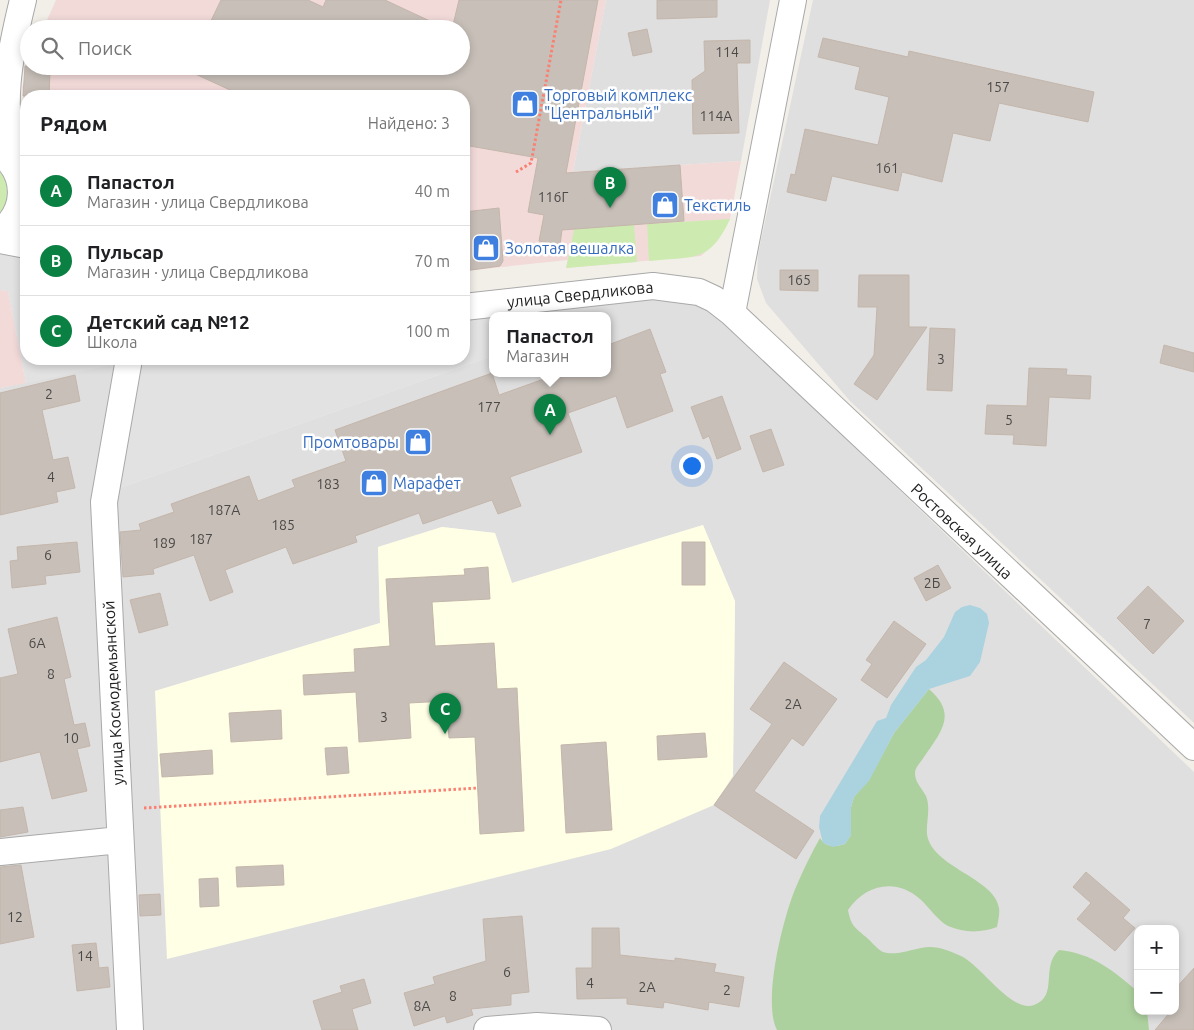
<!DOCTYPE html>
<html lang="ru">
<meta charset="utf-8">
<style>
:root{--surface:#fff;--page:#f2f2f2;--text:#202124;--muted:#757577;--line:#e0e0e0;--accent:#0b8043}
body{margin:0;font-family:Ubuntu,sans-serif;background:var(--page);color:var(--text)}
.controls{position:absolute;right:15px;bottom:15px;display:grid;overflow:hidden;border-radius:10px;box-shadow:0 2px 8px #0003}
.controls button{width:45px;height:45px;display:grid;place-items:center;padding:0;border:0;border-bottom:1px solid var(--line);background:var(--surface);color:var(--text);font:25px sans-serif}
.you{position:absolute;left:691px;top:465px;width:18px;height:18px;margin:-12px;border:4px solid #fff;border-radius:50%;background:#1a73e8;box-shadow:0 0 0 8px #1a73e833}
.badge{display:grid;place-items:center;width:32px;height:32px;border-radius:50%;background:var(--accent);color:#fff;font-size:16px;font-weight:700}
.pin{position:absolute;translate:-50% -41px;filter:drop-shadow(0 1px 2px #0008)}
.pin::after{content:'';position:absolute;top:26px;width:18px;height:15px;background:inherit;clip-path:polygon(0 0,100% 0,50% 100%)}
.popup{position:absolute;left:489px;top:312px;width:122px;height:65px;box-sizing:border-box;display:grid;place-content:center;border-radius:10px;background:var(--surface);filter:drop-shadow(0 1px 4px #0005);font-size:16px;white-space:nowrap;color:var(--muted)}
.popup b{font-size:19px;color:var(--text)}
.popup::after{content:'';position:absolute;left:50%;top:100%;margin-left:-10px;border:10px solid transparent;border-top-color:var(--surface)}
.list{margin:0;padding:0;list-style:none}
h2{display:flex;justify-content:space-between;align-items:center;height:65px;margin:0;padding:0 20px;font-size:21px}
h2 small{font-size:16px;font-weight:400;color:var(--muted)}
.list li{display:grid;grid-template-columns:32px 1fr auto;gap:15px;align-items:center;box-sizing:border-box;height:70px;padding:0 20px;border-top:1px solid var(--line)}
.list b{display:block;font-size:19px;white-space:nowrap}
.list p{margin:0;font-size:16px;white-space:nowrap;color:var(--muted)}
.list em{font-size:16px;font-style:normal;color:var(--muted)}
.icon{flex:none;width:28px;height:28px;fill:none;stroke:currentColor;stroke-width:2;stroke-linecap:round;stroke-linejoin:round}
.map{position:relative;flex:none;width:1194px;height:1030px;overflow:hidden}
.search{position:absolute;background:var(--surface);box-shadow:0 2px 8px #0003;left:20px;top:20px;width:450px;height:55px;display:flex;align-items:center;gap:12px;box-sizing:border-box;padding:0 18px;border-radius:28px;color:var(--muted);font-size:19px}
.panel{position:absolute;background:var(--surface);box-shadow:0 2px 8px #0003;left:20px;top:90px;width:450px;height:275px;border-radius:20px}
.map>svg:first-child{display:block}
</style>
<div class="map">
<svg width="1194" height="1030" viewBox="0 0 1194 1030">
<rect width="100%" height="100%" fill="#f2efe9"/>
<path fill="#e0dfdf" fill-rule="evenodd" d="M606,0h164l-29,161 -168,11z
M813,0h381v723l-344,-322 -84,-98 -9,-24 1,-25z
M654,294l54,13 486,465v258h-1194v-642l136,-29 -22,131 378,-134v18h116v-58h-70l-3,-7zM703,525l32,77 -2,174 -578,-85 225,-68 -2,-76 64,-20 53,6 17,50zM1138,929h37v82h-37z"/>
<path fill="#f2dad9" d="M56,0h550l-33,172 168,-11 -11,58 -13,22 -16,15 -135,12 2,-8 -104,11v-175h-438v24l-4,-33 8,-21h431v-37h-418z
M0,290l8,1 18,92 -26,5z"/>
<path fill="#ffffe5" d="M703,525l32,76 -2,175 -19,29 -103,44 -444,110 -12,-268 225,-68 -2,-76 64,-20 53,6 17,50z"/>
<path fill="#cdebb0" d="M0,167c14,19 11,29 0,49z
M730,219c-21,45 -36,37 -81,42l-2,-37z
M634,224l3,38 -71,6 9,-43z"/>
<path fill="#add19e" d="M929,689c30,26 11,44 -7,71 -3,4 -7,8 -7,13 0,10 7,15 11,23 5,12 0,26 1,38 4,33 68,44 72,74 1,6 -1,13 -2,19 -16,6 -33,6 -49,-1 -10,-5 -19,-19 -28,-27 -24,-21 -54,-15 -72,11 3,15 6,17 18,27 5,4 11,12 17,15 12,4 27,-2 38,-4 15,-3 26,2 40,8 20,9 50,57 73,49 25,-9 6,-38 25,-55 33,3 55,21 79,42v19h9l2,19h-372c-15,-28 6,-113 19,-143 7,-17 15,-33 24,-49 6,10 15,9 25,6l6,-9v-28l3,-10 15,-17 25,-47z"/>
<path fill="#e2e2e2" d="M0,253l26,5v101h96l-1,4 -95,20 -18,-92 -8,-1z
M535,309l3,7h-46v40l-378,134 22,-131h328v-41z"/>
<path fill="#aad3df" d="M970,605l10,3 7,6 2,9 -9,39 -10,14 -41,13 -35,44 -25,48 -15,16 -3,10v28l-6,9 -12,3 -10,-4 -4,-16 1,-11 57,-95 9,-3 5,-13 25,-38 10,-7 18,-23 11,-25 7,-5z"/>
<path fill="#c7bfb8" stroke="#c4b6ab" d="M221,0h87l15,7 3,-7h59l62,29h-240z
M459,0h139l-32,173 114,-8 4,56 -122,9 -2,15 -21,-4 5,-26 -16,-3 10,-54 -74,-13v-49h-221l-65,-30h283v-37h-9z
M657,0h60v17l-60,2z
M647,29l5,23 -19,4 -5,-23z
M823,38l85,19 1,-6 185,41 -6,30 -89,-19 -9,38 -37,-8 -11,49 -40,-10 -4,19 -66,-15 -6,25 -39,-9 4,-18 4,1 10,-46 73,16 11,-48 -34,-8 5,-22 -42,-10z
M750,40v23h-13l2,70 -46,1 -1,-54 13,-9 -1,-30z
M25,66h21l-1,4 5,1 -1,25h-26z
M499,208l4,53 -3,5 -36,5v-59z
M780,270h38v21l-38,-1z
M859,275h50v52h18l-50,73 -23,-16 20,-29 3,-48h-19z
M930,328l25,1 -3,62 -25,-1z
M650,329l16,43 -6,2 13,37 -46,17 -11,-32 -48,17 14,39 -72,25 11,29 -23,8 -6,-14 -69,24 -4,-11 -64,23 2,6 -64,22 -7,-17 -61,23 8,22 -23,9 -16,-46 -41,14 1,5 -31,3 -3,-45 21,-2 -2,-6 35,-12 -3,-8 78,-28 9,25 37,-14 -3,-7 54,-19 -11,-31 157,-57 7,22 59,-21h50v-29z
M1164,345l30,8v19l-34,-9z
M1029,368l38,1 -1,6 25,1 -1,23 -41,-2 -3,49 -33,-2 1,-9 -29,-1 2,-29 40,1z
M75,375l5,26 -38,9 11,50 15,-3 7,31 -19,4 2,10 -58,13v-122z
M722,396l19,53 -24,10 -8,-23 -6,3 -12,-32z
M771,429l13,36 -21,7 -13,-36z
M77,542l3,30 -35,4 1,8 -34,4 -2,-27 8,-1 -1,-13z
M682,542h23v43h-23z
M938,565l13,23 -25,13 -12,-23z
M488,567l2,32 -58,3 3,44 59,-3 3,46 20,-1 7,143 -44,3 -5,-97 -26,1 -3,-37 -37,2 2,35 -52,4 -3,-50 -52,3 -1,-20 52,-3 -1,-23 36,-3 -4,-67 79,-4 -1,-6z
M1148,586l36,35 -31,33 -36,-36z
M160,593l8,32 -29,8 -9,-33z
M57,617l14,60 -7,2 10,46 11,-2 5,23 -13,3 10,42 -35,8 -12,-47 -40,10v-84l18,-4 -10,-45z
M894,621l32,23 -39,54 -26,-18 11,-16 -6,-4z
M784,662l53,37 -34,47 -11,-8 -38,53 60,40 -18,28 -82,-54 58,-81 -22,-15z
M281,710l1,29 -51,3 -2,-29z
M705,733l2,24 -49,3 -1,-24z
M606,742l6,88 -46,3 -5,-88z
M347,747l2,26 -22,2 -2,-27z
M212,750l1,24 -51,3 -2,-23z
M23,807l5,25 -28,5v-27z
M21,865l13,72 -34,7v-77z
M283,865l1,20 -47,2 -1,-20z
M1086,872l44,38 -7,8 12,10 -20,23 -38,-32 14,-16 -18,-16z
M218,878l1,28 -19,1 -1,-28z
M160,894l1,21 -21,1 -1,-21z
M522,916l7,76 -18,2v11l-40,4 2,6 -26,8 -2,-7 -31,10 -10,-33 31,-9 -2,-7 53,-16 -3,-42z
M592,928h27l1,27 55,6v-3l41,6 -2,8 30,5 -5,30 -30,-5 -1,8 -44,-8 -1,6 -36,-4v-6l-50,1 -1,-31h16z
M96,943l3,25 9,-1 2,20 -33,4 -5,-46z
M1194,968v62h-39l16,-19h4v-22z
M364,979l7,24 -19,6 6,21h-36l-9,-29 29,-9 -2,-6z"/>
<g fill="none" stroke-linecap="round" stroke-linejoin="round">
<g stroke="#a9a9a9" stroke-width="28">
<path id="minor" d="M14,166c-14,-62 -6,-105 9,-166
M0,232c27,-21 28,-56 2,-78
M0,240l26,5
M464,307l189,-21 46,6 15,7 18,14 462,434
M732,313l61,-313
M129,359l-25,143 26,528
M0,852l120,-12
M487,1030l50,-4 61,4"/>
</g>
<path stroke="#fa8072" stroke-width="3" stroke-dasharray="2.5 2.5" stroke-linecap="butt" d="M516,172l15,-9 30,-163
M144,808l334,-20"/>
<use href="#minor" stroke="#fff" stroke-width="26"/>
</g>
<defs>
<g id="shop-square" transform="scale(1.4375)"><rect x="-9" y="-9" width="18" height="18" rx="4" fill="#3f7fe0" stroke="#fff"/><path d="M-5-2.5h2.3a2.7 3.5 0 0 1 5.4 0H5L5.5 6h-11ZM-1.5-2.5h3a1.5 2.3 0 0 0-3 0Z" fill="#fff"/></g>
</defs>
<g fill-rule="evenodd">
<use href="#shop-square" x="525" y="104"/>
<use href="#shop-square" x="665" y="205"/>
<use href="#shop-square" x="486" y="248"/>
<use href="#shop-square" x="418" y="442"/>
<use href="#shop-square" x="374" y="483"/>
</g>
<g text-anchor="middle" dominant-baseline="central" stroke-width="5" stroke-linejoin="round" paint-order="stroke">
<g font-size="14" fill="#4b4948">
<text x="727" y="52">114</text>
<text x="998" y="87">157</text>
<text x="716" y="116">114А</text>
<text x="887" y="168">161</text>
<text x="553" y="197">116Г</text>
<text x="799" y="280">165</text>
<text x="941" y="359">3</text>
<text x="49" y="394">2</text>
<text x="489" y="407">177</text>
<text x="1009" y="420">5</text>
<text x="51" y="477">4</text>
<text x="328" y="484">183</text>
<text x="224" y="510">187А</text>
<text x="283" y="525">185</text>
<text x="201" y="539">187</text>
<text x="164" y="543">189</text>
<text x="48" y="555">6</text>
<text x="932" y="583">2Б</text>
<text x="1147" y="624">7</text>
<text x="37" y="643">6А</text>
<text x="51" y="674">8</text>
<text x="793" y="704">2А</text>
<text x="384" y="717">3</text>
<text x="71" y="738">10</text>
<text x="15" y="917">12</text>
<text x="85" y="956">14</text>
<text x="507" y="972">6</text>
<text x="590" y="983">4</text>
<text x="647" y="987">2А</text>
<text x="727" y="990">2</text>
<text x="453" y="996">8</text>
<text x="422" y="1006">8А</text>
</g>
<g font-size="16" fill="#366cbe" stroke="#fff" text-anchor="start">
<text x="544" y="95">Торговый комплекс<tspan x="544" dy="18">"Центральный"</tspan></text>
<text x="684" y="205">Текстиль</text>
<text x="505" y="248">Золотая вешалка</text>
<text x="399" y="442" text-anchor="end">Промтовары</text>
<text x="393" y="483">Марафет</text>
</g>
<g font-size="16" fill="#222" stroke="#fff">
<text transform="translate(580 294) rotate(-6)">улица Свердликова</text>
<text transform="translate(962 531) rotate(43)">Ростовская улица</text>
<text transform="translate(113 693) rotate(-93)">улица Космодемьянской</text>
</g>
</g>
</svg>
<div class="controls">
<button>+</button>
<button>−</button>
</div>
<div class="you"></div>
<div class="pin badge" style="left:550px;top:435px">A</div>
<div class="popup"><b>Папастол</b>Магазин</div>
<div class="pin badge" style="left:610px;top:208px">B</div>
<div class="pin badge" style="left:445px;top:734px">C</div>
<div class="search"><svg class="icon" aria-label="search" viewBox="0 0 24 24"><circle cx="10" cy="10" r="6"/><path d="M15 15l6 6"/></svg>Поиск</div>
<section class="panel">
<h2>Рядом<small>Найдено: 3</small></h2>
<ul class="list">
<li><span class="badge">A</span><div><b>Папастол</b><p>Магазин · улица Свердликова</p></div><em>40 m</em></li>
<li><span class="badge">B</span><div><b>Пульсар</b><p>Магазин · улица Свердликова</p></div><em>70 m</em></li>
<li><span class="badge">C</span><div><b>Детский сад №12</b><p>Школа</p></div><em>100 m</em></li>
</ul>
</section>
</div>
